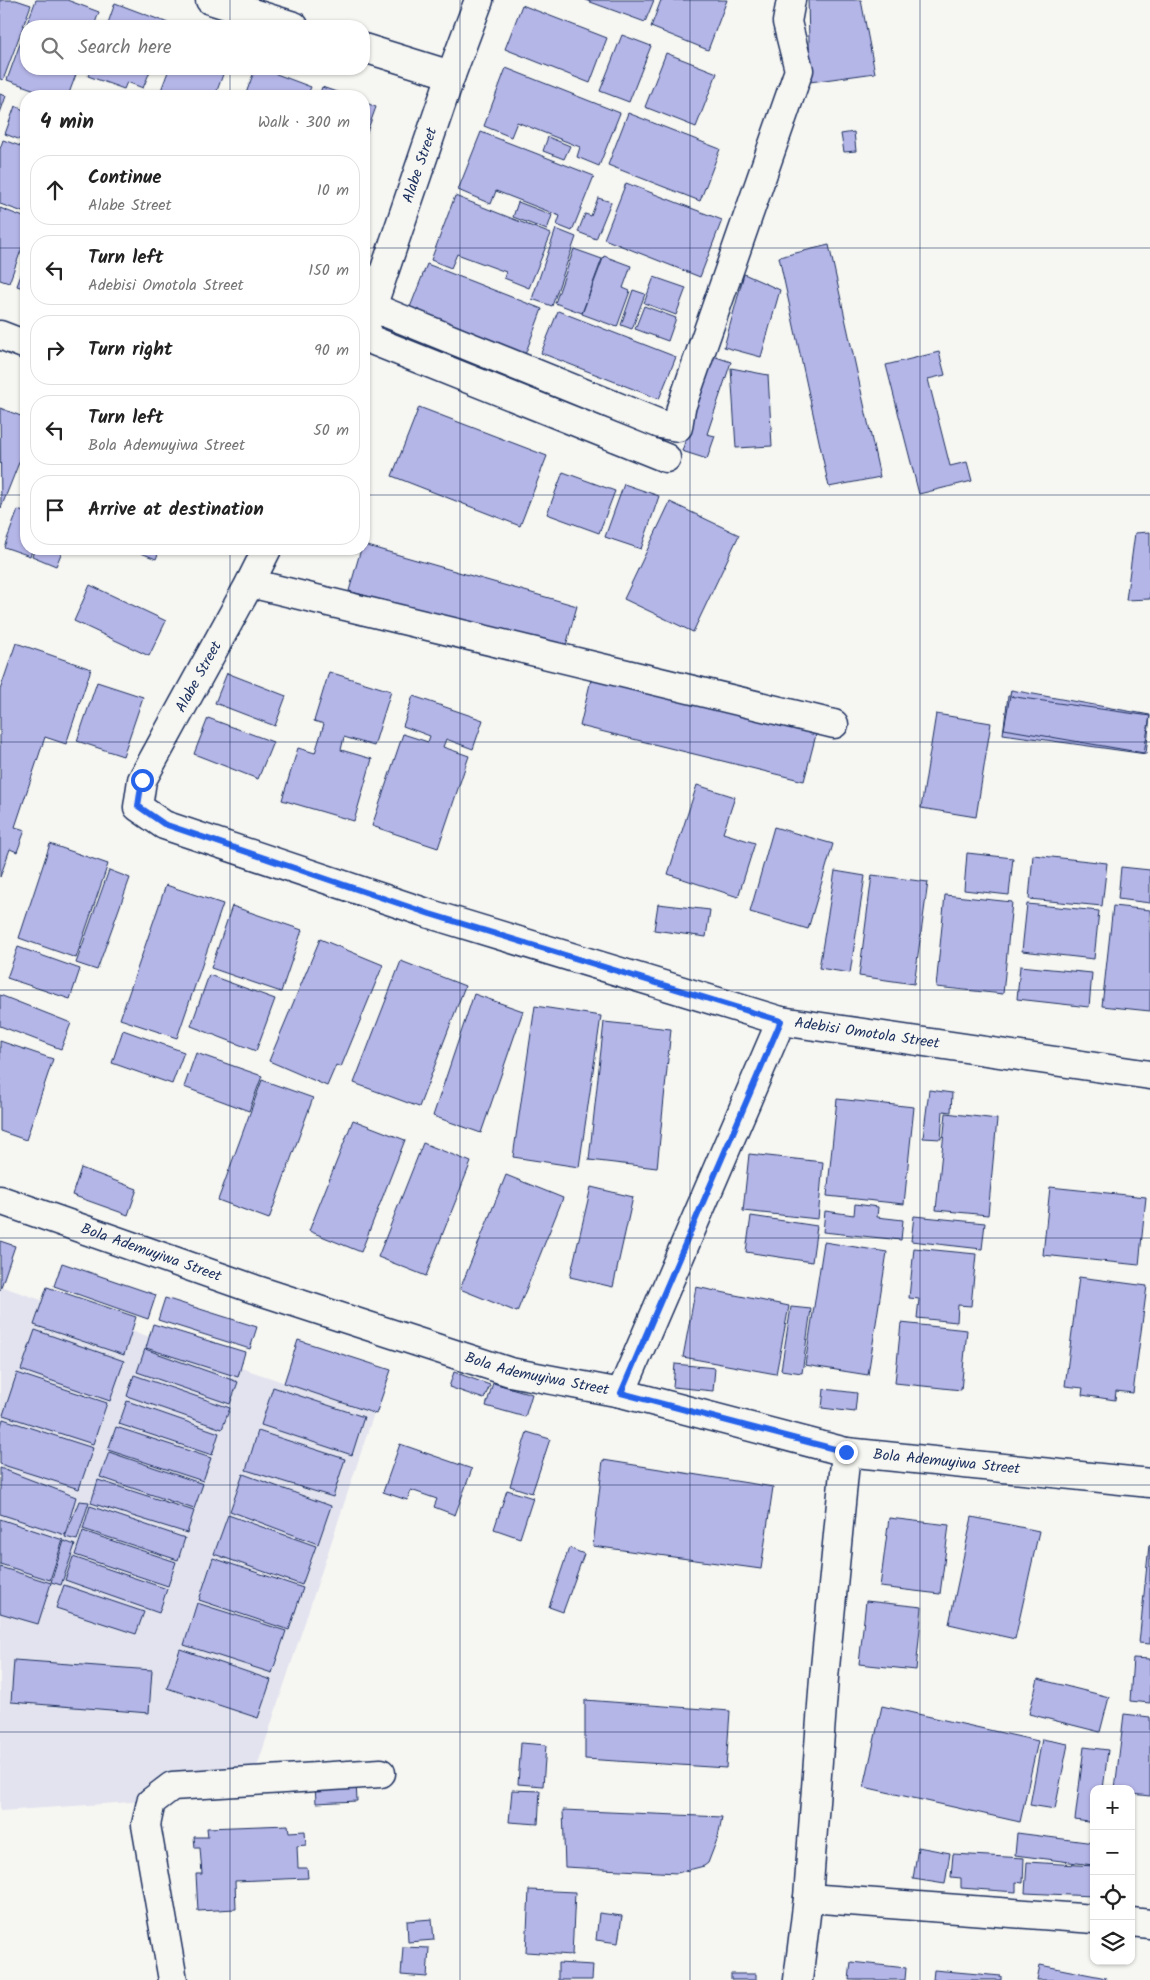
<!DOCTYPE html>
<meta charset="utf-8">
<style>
:root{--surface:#fff;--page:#f6f6f6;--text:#222;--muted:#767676;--line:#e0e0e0}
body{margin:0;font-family:Kalam,sans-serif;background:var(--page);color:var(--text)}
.controls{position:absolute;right:15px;bottom:15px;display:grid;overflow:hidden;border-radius:10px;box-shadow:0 1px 4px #0004}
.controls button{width:45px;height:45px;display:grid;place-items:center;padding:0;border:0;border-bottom:1px solid var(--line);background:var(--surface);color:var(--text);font:25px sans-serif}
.stop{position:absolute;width:15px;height:15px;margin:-11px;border:4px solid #2563eb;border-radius:50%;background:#fff}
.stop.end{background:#2563eb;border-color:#fff;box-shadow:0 1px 5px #0008}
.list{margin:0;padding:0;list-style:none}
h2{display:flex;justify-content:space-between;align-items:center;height:65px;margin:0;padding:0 20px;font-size:21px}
h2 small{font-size:16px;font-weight:400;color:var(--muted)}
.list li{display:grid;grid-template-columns:32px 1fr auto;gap:15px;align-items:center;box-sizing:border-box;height:70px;margin:0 10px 10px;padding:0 10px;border:1px solid var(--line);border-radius:20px}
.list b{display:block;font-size:19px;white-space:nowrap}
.list p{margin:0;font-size:16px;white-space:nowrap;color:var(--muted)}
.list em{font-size:16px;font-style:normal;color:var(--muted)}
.icon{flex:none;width:28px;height:28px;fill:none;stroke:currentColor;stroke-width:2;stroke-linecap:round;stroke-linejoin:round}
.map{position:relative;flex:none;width:1150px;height:1980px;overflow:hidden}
.search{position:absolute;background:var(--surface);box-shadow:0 1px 4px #0004;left:20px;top:20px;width:350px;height:55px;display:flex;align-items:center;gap:12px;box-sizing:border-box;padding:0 18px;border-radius:20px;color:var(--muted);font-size:19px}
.panel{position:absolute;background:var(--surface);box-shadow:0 1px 4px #0004;left:20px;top:90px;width:350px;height:465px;border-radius:20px}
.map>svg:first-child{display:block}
</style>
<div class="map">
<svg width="1150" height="1980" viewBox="0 0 1150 1980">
<rect width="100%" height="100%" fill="#f6f6f2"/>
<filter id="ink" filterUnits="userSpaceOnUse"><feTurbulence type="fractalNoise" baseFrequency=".02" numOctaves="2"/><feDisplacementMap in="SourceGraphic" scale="10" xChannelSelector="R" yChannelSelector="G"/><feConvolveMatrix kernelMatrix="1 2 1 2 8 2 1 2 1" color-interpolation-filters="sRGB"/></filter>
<g filter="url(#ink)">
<path fill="#e2e3ef" d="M0,1286l374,127 -126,381 -248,17z"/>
<path fill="#b5b6e8" stroke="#1b2f5e" d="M0,0h16l15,5 -28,75 -3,-1z
M36,0h31l32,12 -5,14h-68z
M585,0h69l-9,22z
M661,0h66l-19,50 -57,-23z
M808,0h53l14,73 -65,9z
M115,3l53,20 -1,3h-60z
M522,5l85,33 -17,45 -85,-34z
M26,27v42h52l-10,27h-16l-45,-16z
M622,35l29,11 -22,56 -29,-11z
M666,53l51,20 -21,54 -51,-20z
M506,68l114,45 -21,53 -22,-9 3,-10 -63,-25 -6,15 -27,-11z
M91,69h60l-8,19 -16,-6 -3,7 -36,-13z
M169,69h56l-10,27h-48l-7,-3z
M255,69h8l48,18 -4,9h-62z
M322,87l26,9h-29z
M0,94l6,2 -6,17z
M364,102l12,5 -12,33z
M15,106l11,5v31l-21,-8z
M628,113l92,36 -20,52 -92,-36z
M481,132l113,44 -22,55 -15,-6 3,-9 -64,-25 -5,13 -33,-14z
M854,132l2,19 -12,1 -3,-18z
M548,137l22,9 -6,13 -21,-8z
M3,140l23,8v65l-26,-9v-55z
M626,183l96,37 -22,57 -96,-38z
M455,196l96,38 -22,54 -25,-10 2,-6 -49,-18 -6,14 -20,-8z
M598,198l13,4 -15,37 -18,-7 7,-18 6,2z
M518,202l34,13 -5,15 -34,-13z
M0,208l26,10v19l-17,46 -9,-3z
M556,229l20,8 -24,69 -20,-7z
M829,245l51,232 -51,10 -50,-230z
M574,249l28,10 -20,54 -27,-10z
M604,256l27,10 -8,22 7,3 -13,36 -35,-13z
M26,261v28l-9,-3z
M427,264l115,45 -19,51 -116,-45z
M744,274l36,16 -19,67 -37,-10z
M654,277l32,11 -10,27 -32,-12z
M633,290l12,4 -13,35 -11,-4z
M644,306l32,12 -8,23 -33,-12z
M558,311l118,46 -17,42 -118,-46z
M939,352l6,23 -17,4 22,87 17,-4 5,19 -53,13 -33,-129z
M713,356l18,6 -24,72 8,2 -8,23 -25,-8z
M731,368l37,7 4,71 -36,2z
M419,407l128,49 -27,70 -128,-50z
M0,408l26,10v27l-25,63z
M563,472l52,19 -16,42 -52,-19z
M624,484l35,12 -18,53 -36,-12z
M670,502l69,33 -46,97 -69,-33z
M18,510l8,3v36h7l-3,7 -26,-9z
M1150,532v67l-24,1 9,-67z
M364,545l213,61 -13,47 -215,-62 12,-42h3z
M35,549h28l-7,17 -24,-10z
M131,549h29l-4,10z
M90,585l76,36 -17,35 -75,-35z
M16,643l75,26 -25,75 -21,-7 -30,90 10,3 -8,22 -7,-3 -10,28v-187z
M593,671l225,56 -14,54 -224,-55z
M329,672l62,19 -17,55 -30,-9 -3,13 31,9 -18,62 -72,-21 16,-52 17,5 9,-29 -10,-3z
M227,673l59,23 -11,30 -60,-23z
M97,682l46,15 -20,59 -46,-15z
M1011,690l139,25 -6,38 -140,-24z
M413,696l70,24 -10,29 -27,-10 -3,8 26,9 -31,92 -66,-22 31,-92 25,8 2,-6 -27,-10z
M1008,696l142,20 -4,38 -143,-20z
M936,714l55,9 -15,94 -55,-9z
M208,718l65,24 -15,37 -64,-25z
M697,785l38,12 -12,36 32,10 -17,54 -70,-23z
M774,827l59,17 -25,85 -58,-17z
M50,844l58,20 -32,94 -57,-20z
M967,853l46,5 -4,37 -45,-5z
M1033,855l74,8 -5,43 -73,-7z
M1121,867l29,3v33l-32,-4z
M109,870l21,8 -33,92 -21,-7z
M835,871l30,5 -15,97 -31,-5z
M872,875l56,7 -14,102 -55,-8z
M166,885l57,19 -46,134 -57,-19z
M945,895l67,7 -9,92 -67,-7z
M658,904l52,6 -4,27 -52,-7z
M1027,904l72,7 -5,48 -72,-8z
M232,906l70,24 -21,62 -70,-24z
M1113,906l37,4v101l-48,-5z
M320,939l63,26 -42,102 -5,-2 -9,21 -58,-25z
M18,947l62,22 -10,30 -63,-21z
M401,961l64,25 -46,121 -65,-24z
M1020,966l72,7 -3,34 -72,-8z
M209,975l66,24 -19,52 -65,-25z
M474,994l49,17 -42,122 -48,-17z
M0,995l71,28 -10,26 -61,-23z
M535,1006l66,10 -22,151 -66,-10z
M604,1022l67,7 -14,139 -68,-8z
M123,1030l61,22 -12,32 -60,-21z
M0,1041l53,18 -27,81 -26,-9z
M196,1053l66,23 -13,35 -65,-24z
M262,1080l51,18 -44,121 -51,-19z
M929,1090l23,3 -1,19 -8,-1 -2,28 -18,-1z
M837,1099l77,8 -10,97 -77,-8z
M946,1113l51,6 -9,96 -52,-5z
M353,1120l52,20 -44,112 -52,-21z
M423,1143l48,19 -45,114 -48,-19z
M749,1154l74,8 -5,57 -75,-8z
M81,1168l56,21 -9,26 -56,-20z
M506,1175l57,23 -46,114 -57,-23z
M591,1187l42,10 -20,90 -43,-10z
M1050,1187l96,10 -7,68 -96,-10z
M855,1204l23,3 -1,10 26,3 -2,20 -78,-8 2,-21 29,4z
M751,1216l66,10 -5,36 -66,-10z
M914,1216l71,7 -3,26 -71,-8z
M0,1241l15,5 -15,44z
M824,1242l63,10 -19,123 -63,-10z
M914,1248l62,6 -5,52 -13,-1 -1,17 -40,-4 2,-19 -10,-1z
M62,1263l94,32 -8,24 -94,-33z
M1079,1277l68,9 -14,107 -17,-2 -1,9 -33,-5 1,-7 -18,-2z
M47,1287l89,30 -12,38 -90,-30z
M696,1287l93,19 -13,68 -93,-17z
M165,1298l92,29 -7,22 -92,-29z
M791,1307l20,2 -9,64 -21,-3z
M901,1323l66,7 -6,60 -66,-7z
M153,1324l92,28 -7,25 -92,-29z
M35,1330l89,31 -14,40 -89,-31z
M298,1340l93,30 -15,44 -92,-31z
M145,1349l93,33 -8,22 -93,-32z
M675,1364l40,4 -2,23 -40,-4z
M454,1372l36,13 -6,14 -35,-12z
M17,1373l90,30 -14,41 -90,-29z
M134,1375l96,33 -8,21 -95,-33z
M493,1383l39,11 -7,23 -39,-11z
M273,1387l91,30 -12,38 -91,-30z
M824,1389l33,4 -2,19 -33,-4z
M127,1401l92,32 -7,22 -93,-31z
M3,1419l90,29 -14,41 -79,-25v-34z
M116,1427l95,31 -8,23 -95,-31z
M258,1431l87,28 -12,38 -87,-27z
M527,1432l23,7 -18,54 -22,-7z
M400,1444l72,25 -17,46 -21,-8 3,-8 -26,-9 -4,10 -24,-8z
M109,1452l94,32 -9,25 -94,-32z
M603,1460l170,27 -12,82 -168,-23z
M0,1468l76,29 -11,38 -65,-21z
M243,1474l88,32 -13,38 -88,-33z
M98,1480l96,31 -7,22 -96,-30z
M507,1490l26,8 -13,40 -26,-9z
M79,1501l10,1 -12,38 -12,-3z
M90,1506l95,32 -7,22 -95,-31z
M228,1515l88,31 -14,39 -88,-31z
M972,1517l67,14 -24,108 -66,-15z
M889,1518l60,7 -9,69 -60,-7z
M0,1519l63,21 -13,40 -50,-16z
M83,1531l93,31 -8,24 -93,-31z
M64,1541l11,4 -14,40 -10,-3z
M1149,1545l1,1v98l-11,-1z
M569,1548l15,6 -21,58 -14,-5z
M73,1557l94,32 -8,24 -94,-33z
M213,1558l90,30 -14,42 -90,-30z
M0,1567l51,16 -13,41 -38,-11z
M64,1585l80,27 -8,22 -80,-26z
M866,1601l56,6 -6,63 -57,-6z
M197,1603l89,28 -14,42 -88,-28z
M180,1649l91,31 -13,38 -91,-30z
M1133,1658l17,1v44l-20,-2z
M14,1660l138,10 -3,43 -138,-11z
M1038,1679l71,18 -9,35 -71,-18z
M585,1700l145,11 -4,57 -141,-9z
M882,1706l156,35 -18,81 -156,-35z
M1124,1714l26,3v79l-19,-2v-5h-16z
M1042,1739l26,5 -13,65 -25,-4z
M521,1743l25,2 -3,41 -25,-2z
M1084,1747l24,3 -5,39h-9v34l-19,-3z
M356,1782l1,19 -41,2 -1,-19z
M512,1790l28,1 -2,33 -29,-2z
M563,1810l159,7 -4,20 -10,26 -4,3 -27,7 -112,-6z
M288,1825l1,7 16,-1 1,14 -9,1 1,22h9l1,10 -73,3 1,28 -38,2 -2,-37h6l-2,-26h-5l-1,-11h14l-1,-9z
M1017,1833l77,10 -1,22 -78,-10z
M918,1847l32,6 -5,31 -32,-5z
M953,1854l71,4 -1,25 -7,-1v10l-55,-4v-10l-10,-1z
M1027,1862l67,4 -1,30 -68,-3z
M529,1890l46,2 -3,63 -46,-3z
M599,1913l23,3 -4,27 -22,-3z
M432,1919l2,21 -26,2 -1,-21z
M403,1947l26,1 -2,29 -26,-2z
M851,1962l55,6 -1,12h-56z
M558,1963l35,2 -1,15h-34z
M1040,1965l66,13 -1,2h-68z
M934,1970l67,6v4h-68z
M731,1974h25v6h-25z"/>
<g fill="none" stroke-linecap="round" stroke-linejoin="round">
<g stroke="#1b2f5e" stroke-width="31">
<g id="minor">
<path d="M210,0l84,26"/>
<path d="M364,48l87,27"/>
<path d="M372,307l288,117 18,3 3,-19 118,-338 -12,-48 4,-22"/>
<path id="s1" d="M364,331l87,-256 28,-75"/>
<path d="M0,335l26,10"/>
<path d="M364,337l302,121"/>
<path id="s2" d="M267,549l-17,34 -108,197 -4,27 26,18 266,89 351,107 369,54"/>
<path d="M250,583l584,141"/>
<path id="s3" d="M0,1200l254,89 256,83 111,21 225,59 304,31"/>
<path d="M621,1393l160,-372"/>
<path d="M808,1898l286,21"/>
<path d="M1131,1922l19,2"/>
<path d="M173,1980l-27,-155 5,-23 21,-16 209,-13"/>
<path d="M798,1980l10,-82 16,-220 22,-226"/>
</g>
</g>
<use href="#minor" stroke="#f6f6f2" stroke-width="28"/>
</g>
</g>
<g fill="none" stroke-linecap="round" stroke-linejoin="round" filter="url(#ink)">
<path stroke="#2563eb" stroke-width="6" d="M142,780l-4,26 26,18 266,90 351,107 -160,372 225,59"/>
</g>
<path fill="none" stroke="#1b2f5e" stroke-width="1" stroke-opacity="0.55" d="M230,0v26M460,0v1980M690,0v1980M920,0v1980M230,69v27M0,248h26M364,248h786M0,495h26M364,495h786M230,549v1431M0,742h1150M0,990h1150M0,1238h1150M0,1485h1150M0,1732h1150"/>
<g text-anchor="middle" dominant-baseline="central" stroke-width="4" stroke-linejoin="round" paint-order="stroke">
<g font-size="15" fill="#1b2f5e" stroke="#f6f6f2">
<text stroke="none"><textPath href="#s1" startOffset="175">Alabe Street</textPath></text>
<text transform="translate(199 677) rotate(-61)">Alabe Street</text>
<text stroke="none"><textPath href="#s2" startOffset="1056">Adebisi Omotola Street</textPath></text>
<text stroke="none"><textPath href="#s3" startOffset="160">Bola Ademuyiwa Street</textPath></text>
<text stroke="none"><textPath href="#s3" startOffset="565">Bola Ademuyiwa Street</textPath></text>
<text stroke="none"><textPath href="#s3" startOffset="985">Bola Ademuyiwa Street</textPath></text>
</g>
</g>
</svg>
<div class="controls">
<button>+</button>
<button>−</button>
<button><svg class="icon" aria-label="locate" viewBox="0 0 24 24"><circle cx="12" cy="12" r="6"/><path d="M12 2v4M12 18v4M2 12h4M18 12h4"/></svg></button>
<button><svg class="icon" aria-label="layers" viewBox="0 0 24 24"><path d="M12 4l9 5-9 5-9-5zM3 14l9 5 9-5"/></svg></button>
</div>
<div class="stop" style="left:142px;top:780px"></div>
<div class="stop end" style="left:846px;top:1452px"></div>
<div class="search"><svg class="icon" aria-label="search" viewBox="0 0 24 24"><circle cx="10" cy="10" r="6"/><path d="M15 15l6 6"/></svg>Search here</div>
<section class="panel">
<h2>4 min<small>Walk · 300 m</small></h2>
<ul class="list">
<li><svg class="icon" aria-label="ahead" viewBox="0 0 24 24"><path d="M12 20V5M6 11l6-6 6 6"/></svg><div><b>Continue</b><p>Alabe Street</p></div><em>10 m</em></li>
<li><svg class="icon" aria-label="left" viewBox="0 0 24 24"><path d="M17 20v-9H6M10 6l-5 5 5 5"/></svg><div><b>Turn left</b><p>Adebisi Omotola Street</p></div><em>150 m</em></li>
<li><svg class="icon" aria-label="right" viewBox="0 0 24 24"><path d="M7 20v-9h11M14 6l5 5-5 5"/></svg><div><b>Turn right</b></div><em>90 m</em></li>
<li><svg class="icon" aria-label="left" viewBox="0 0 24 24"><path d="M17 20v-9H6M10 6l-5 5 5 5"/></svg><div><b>Turn left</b><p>Bola Ademuyiwa Street</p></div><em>50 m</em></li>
<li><svg class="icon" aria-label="arrive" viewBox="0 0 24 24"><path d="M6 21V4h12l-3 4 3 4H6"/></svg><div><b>Arrive at destination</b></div></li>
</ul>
</section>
</div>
